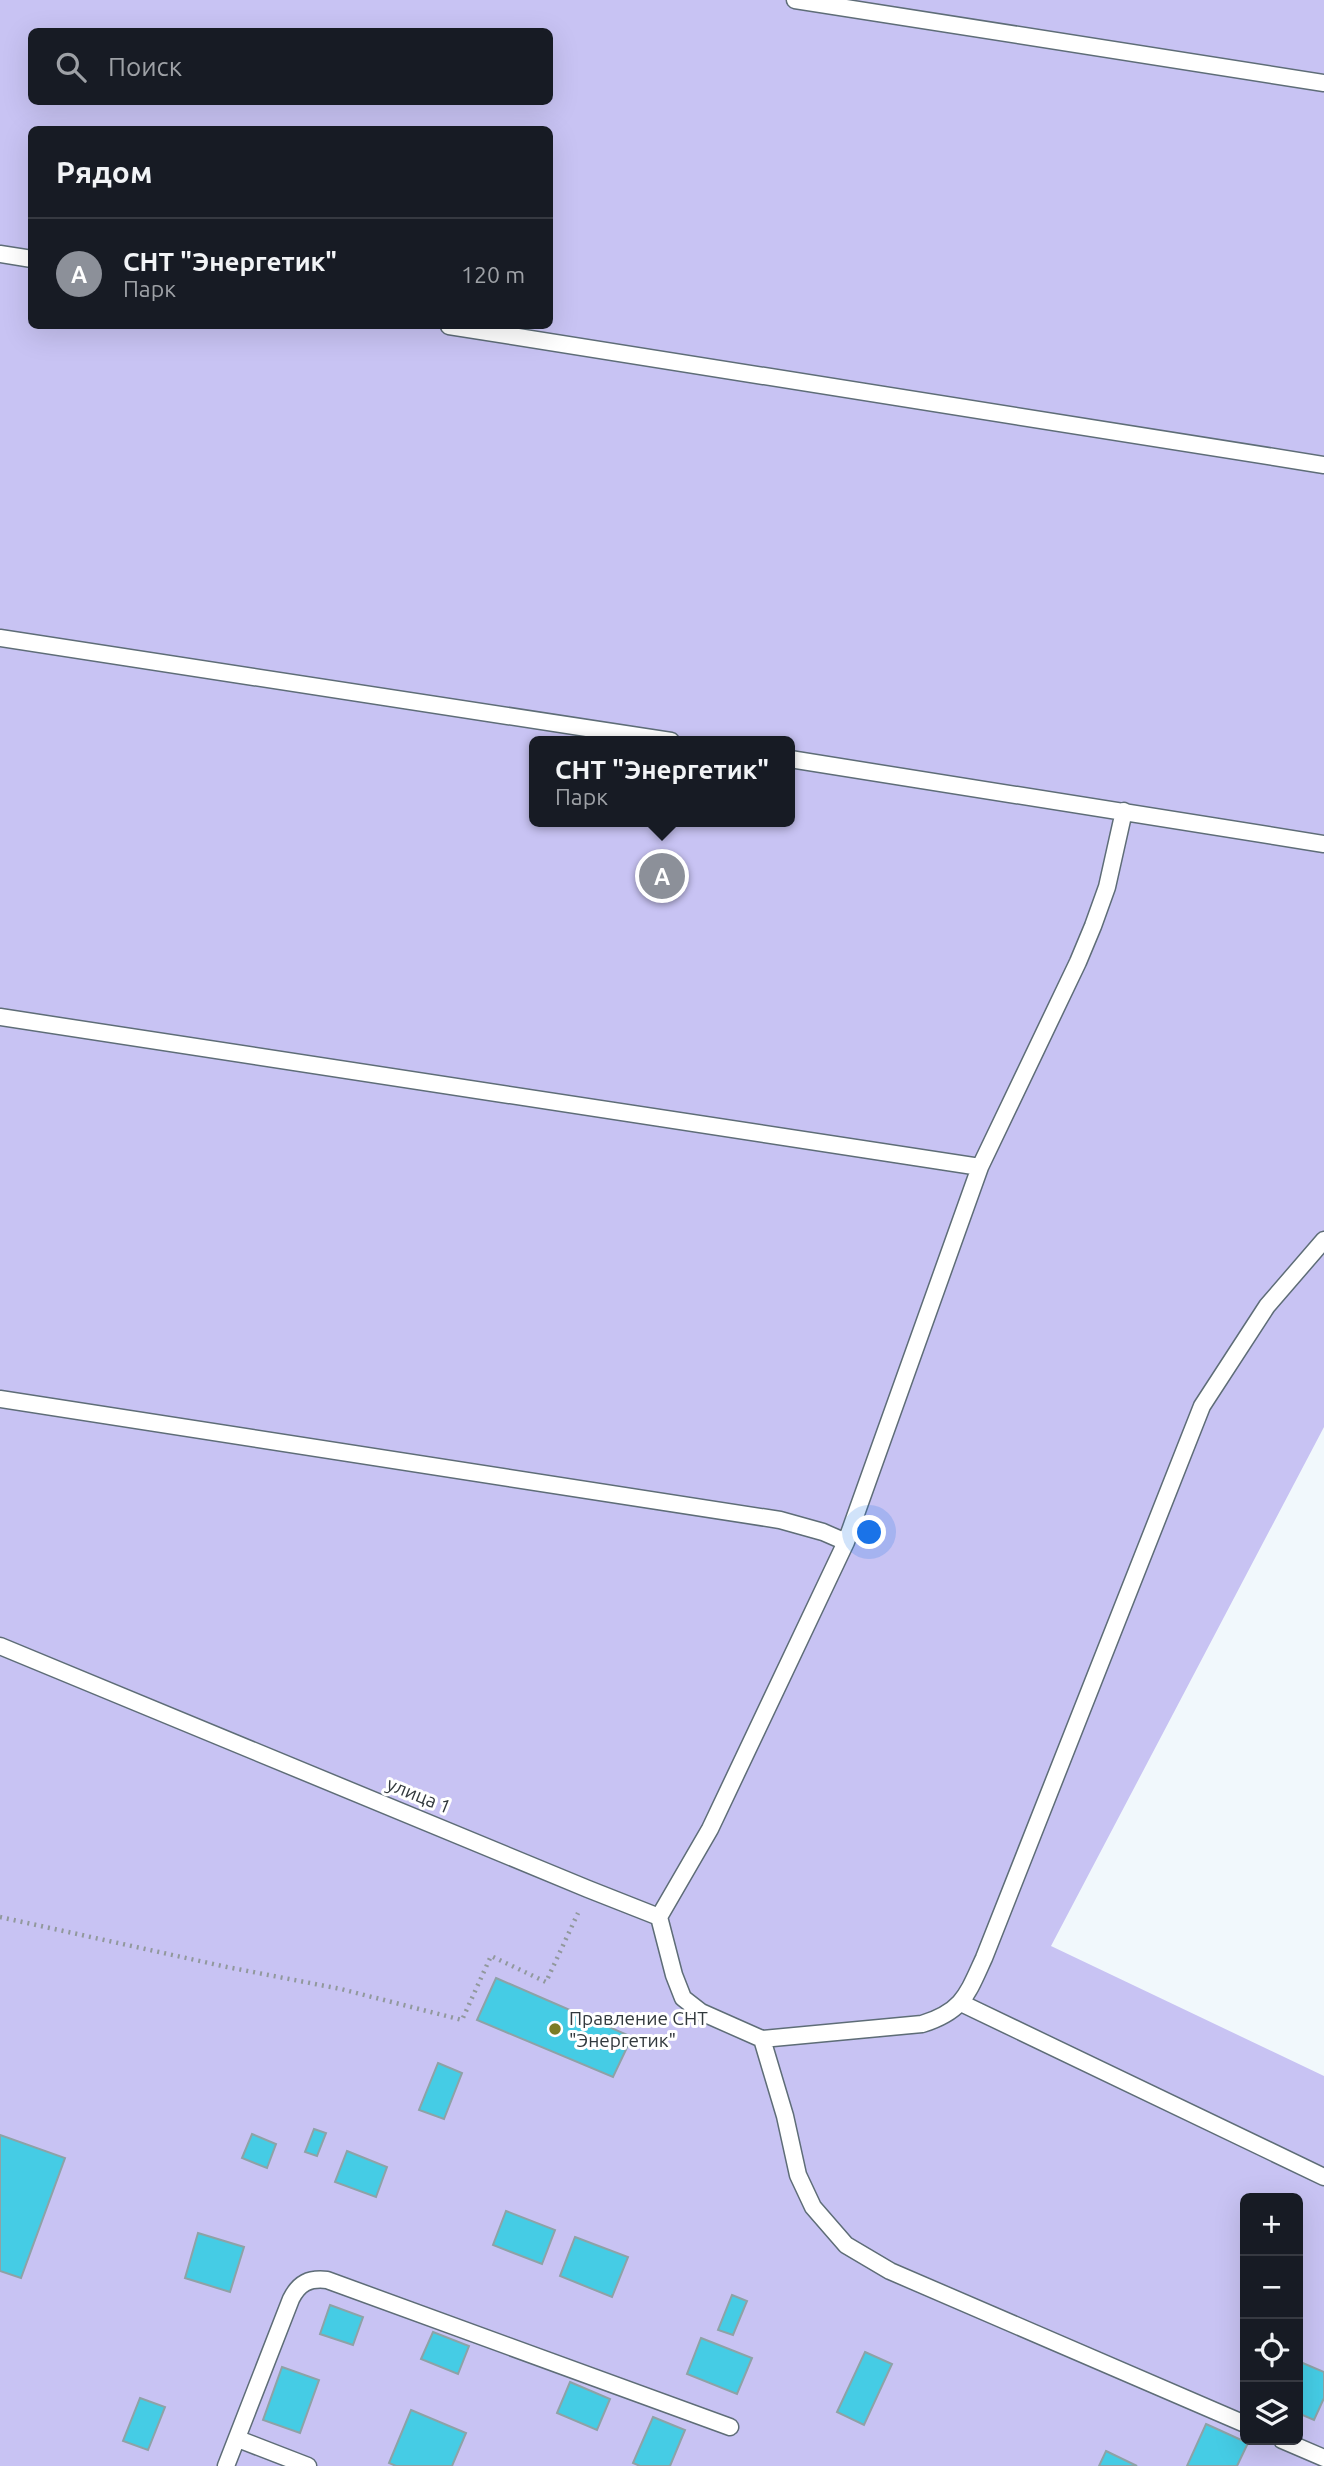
<!DOCTYPE html>
<html lang="ru">
<meta charset="utf-8">
<style>
:root{--surface:#171b24;--page:#20242c;--text:#f1f3f6;--muted:#9ea1a6;--line:#363941;--accent:#8c9099}
body{margin:0;font-family:Ubuntu,sans-serif;background:var(--page);color:var(--text)}
.controls{position:absolute;right:21px;bottom:21px;display:grid;overflow:hidden;border-radius:10px;box-shadow:0 7px 28px #0002}
.controls button{width:63px;height:63px;display:grid;place-items:center;padding:0;border:0;border-bottom:2px solid var(--line);background:var(--surface);color:var(--text);font:35px sans-serif}
.you{position:absolute;left:870px;top:1533px;width:24px;height:24px;margin:-18px;border:5px solid #fff;border-radius:50%;background:#1a73e8;box-shadow:0 0 0 10px #1a73e833}
.badge{display:grid;place-items:center;width:46px;height:46px;border-radius:50%;background:var(--accent);color:#fff;font-size:23px;font-weight:700}
.pin{position:absolute;translate:-50% -50%;border:4px solid #fff;box-shadow:0 2px 7px #0006}
.popup{position:absolute;left:529px;top:736px;width:266px;height:91px;box-sizing:border-box;display:grid;place-content:center;border-radius:10px;background:var(--surface);filter:drop-shadow(0 2px 5px #0005);font-size:23px;white-space:nowrap;color:var(--muted)}
.popup b{font-size:26px;color:var(--text)}
.popup::after{content:'';position:absolute;left:50%;top:100%;margin-left:-14px;border:14px solid transparent;border-top-color:var(--surface)}
.list{margin:0;padding:0;list-style:none}
h2{display:flex;justify-content:space-between;align-items:center;height:91px;margin:0;padding:0 28px;font-size:30px}
h2 small{font-size:23px;font-weight:400;color:var(--muted)}
.list li{display:grid;grid-template-columns:46px 1fr auto;gap:21px;align-items:center;box-sizing:border-box;height:112px;padding:0 28px;border-top:2px solid var(--line)}
.list b{display:block;font-size:26px;white-space:nowrap}
.list p{margin:0;font-size:23px;white-space:nowrap;color:var(--muted)}
.list em{font-size:23px;font-style:normal;color:var(--muted)}
.icon{flex:none;width:38px;height:38px;fill:none;stroke:currentColor;stroke-width:2;stroke-linecap:round;stroke-linejoin:round}
.map{position:relative;flex:none;width:1324px;height:2466px;overflow:hidden}
.search{position:absolute;background:var(--surface);box-shadow:0 7px 28px #0002;left:28px;top:28px;width:525px;height:77px;display:flex;align-items:center;gap:18px;box-sizing:border-box;padding:0 24px;border-radius:10px;color:var(--muted);font-size:26px}
.panel{position:absolute;background:var(--surface);box-shadow:0 7px 28px #0002;left:28px;top:126px;width:525px;height:203px;border-radius:10px}
.map>svg:first-child{display:block}
</style>
<div class="map">
<svg width="1324" height="2466" viewBox="0 0 1324 2466">
<rect width="100%" height="100%" fill="#f1f8fc"/>
<path fill="#c8c3f3" fill-rule="evenodd" d="M0,0h1324v1427l-273,519 273,130v390h-1324zM32,32h518v70h-518zM32,130h518v196h-518zM534,741h256v81h-256zM1245,2198h53v242h-53z"/>
<path fill="#45cce5" stroke="#8ea2a6" stroke-width="2" d="M496,1978l136,59 -19,40 -136,-57z
M438,2063l24,10 -18,46 -25,-9z
M314,2129l12,4 -9,23 -12,-4z
M252,2134l24,10 -9,24 -25,-10z
M0,2135l65,23 -44,120 -21,-7z
M347,2151l40,16 -11,30 -41,-15z
M506,2211l49,19 -13,34 -49,-19z
M198,2233l46,14 -14,45 -45,-14z
M575,2237l53,20 -16,40 -52,-21z
M732,2295l15,6 -14,34 -15,-5z
M330,2305l33,12 -10,28 -33,-11z
M433,2332l36,14 -11,28 -37,-15z
M701,2338l51,20 -15,36 -50,-20z
M865,2352l27,12 -28,61 -27,-13z
M1298,2361l26,11v26l-10,22 -16,-7z
M282,2367l37,13 -19,53 -37,-13z
M570,2382l40,17 -13,31 -40,-17z
M140,2398l25,9 -17,43 -25,-9z
M411,2410l55,23 -14,33h-56l-7,-3z
M653,2417l32,13 -15,36h-30l-7,-3z
M1206,2424l42,19 -11,23h-50z
M1106,2451l31,15h-38z"/>
<g fill="none" stroke-linecap="round" stroke-linejoin="round">
<g stroke="#5e6d77" stroke-width="19">
<path id="service" d="M795,0l529,83
M0,254l32,5
M449,326l875,139
M0,638l671,103
M790,759l534,85
M0,1017l980,150
M0,1399l780,121 43,12 23,10
M0,1646l588,243 71,28
M659,1917l15,58 9,23 18,14 61,27 160,-15c41,-13 45,-29 62,-66l218,-552 65,-100 57,-66
M659,1917l51,-88 136,-287 134,-375 98,-205 15,-36 14,-39 17,-76
M961,2003l363,174
M762,2039l23,77 13,59 15,32 33,38 44,26 355,153
M238,2439l70,27
M1282,2440l42,18
M226,2466l65,-167c8,-16 18,-21 36,-19l403,147"/>
</g>
<path stroke="#91989c" stroke-width="4.5" stroke-dasharray="2 5" stroke-linecap="butt" d="M0,1917l227,50 114,22 121,31 29,-64 55,26 32,-69"/>
<use href="#service" stroke="#fff" stroke-width="16"/>
</g>
<circle fill="#7b7c25" stroke="#fff" stroke-width="2.5" cx="555" cy="2029" r="7"/>
<g text-anchor="middle" dominant-baseline="central" stroke-width="6" stroke-linejoin="round" paint-order="stroke">
<g font-size="19" fill="#32393d" stroke="#fff">
<text transform="translate(419 1795) rotate(22)">улица 1</text>
</g>
<g font-size="19" fill="#32393d" stroke="#fff" text-anchor="start">
<text x="569" y="2018">Правление СНТ<tspan x="569" dy="22">"Энергетик"</tspan></text>
</g>
</g>
</svg>
<div class="controls">
<button>+</button>
<button>−</button>
<button><svg class="icon" aria-label="locate" viewBox="0 0 24 24"><circle cx="12" cy="12" r="6"/><path d="M12 2v4M12 18v4M2 12h4M18 12h4"/></svg></button>
<button><svg class="icon" aria-label="layers" viewBox="0 0 24 24"><path d="M12 4l9 5-9 5-9-5zM3 14l9 5 9-5"/></svg></button>
</div>
<div class="you"></div>
<div class="pin badge" style="left:662px;top:876px">A</div>
<div class="popup"><b>СНТ &quot;Энергетик&quot;</b>Парк</div>
<div class="search"><svg class="icon" aria-label="search" viewBox="0 0 24 24"><circle cx="10" cy="10" r="6"/><path d="M15 15l6 6"/></svg>Поиск</div>
<section class="panel">
<h2>Рядом<small></small></h2>
<ul class="list">
<li><span class="badge">A</span><div><b>СНТ &quot;Энергетик&quot;</b><p>Парк</p></div><em>120 m</em></li>
</ul>
</section>
</div>
